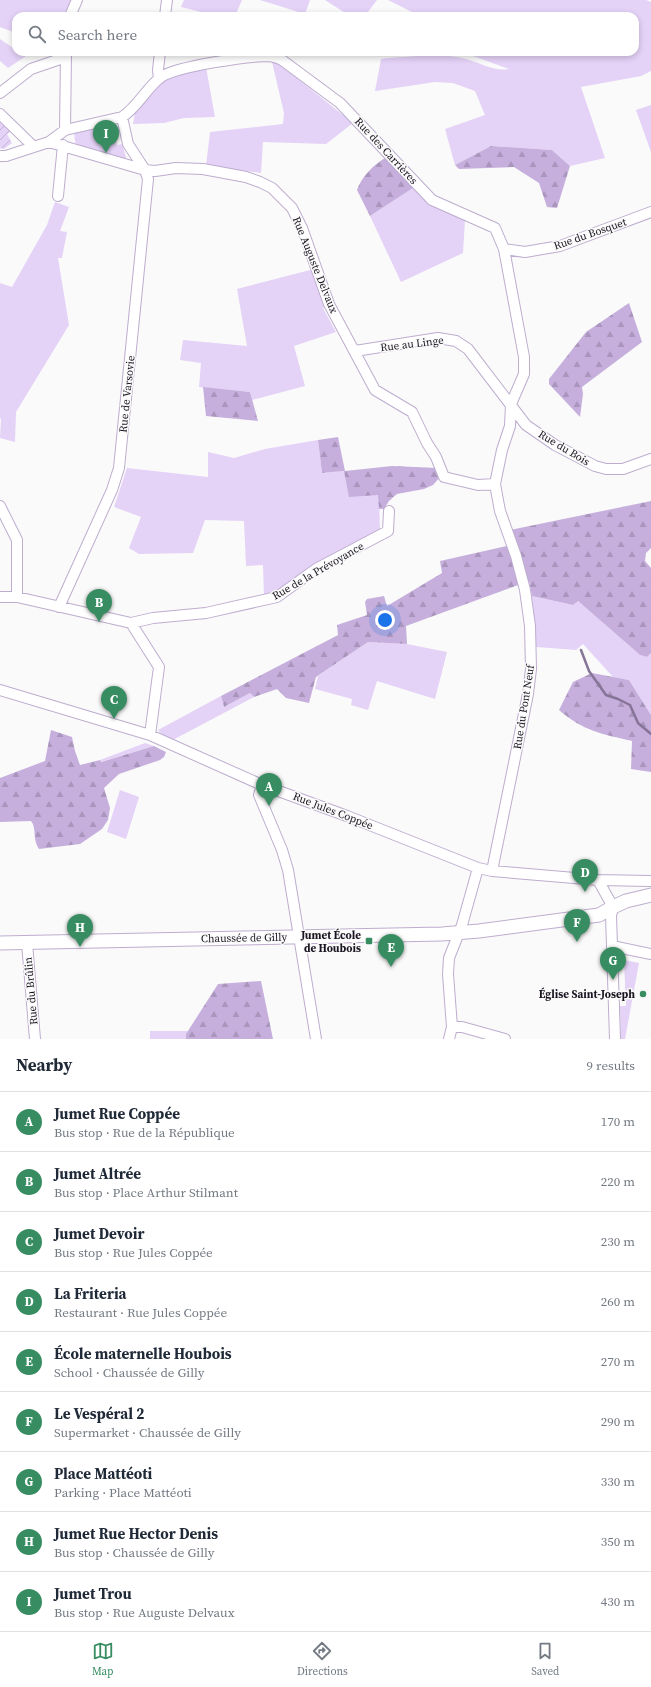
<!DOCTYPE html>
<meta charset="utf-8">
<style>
:root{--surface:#fff;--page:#f2f2f3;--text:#1f2937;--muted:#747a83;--line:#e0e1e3;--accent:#378d61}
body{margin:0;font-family:"Source Serif 4",serif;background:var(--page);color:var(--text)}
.you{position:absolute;left:385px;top:620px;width:14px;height:14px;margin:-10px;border:3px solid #fff;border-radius:50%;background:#1a73e8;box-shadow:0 0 0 6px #1a73e833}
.badge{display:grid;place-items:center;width:26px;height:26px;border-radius:50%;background:var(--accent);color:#fff;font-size:13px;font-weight:700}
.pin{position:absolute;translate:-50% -33px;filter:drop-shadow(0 1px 2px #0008)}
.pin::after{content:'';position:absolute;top:21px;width:14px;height:12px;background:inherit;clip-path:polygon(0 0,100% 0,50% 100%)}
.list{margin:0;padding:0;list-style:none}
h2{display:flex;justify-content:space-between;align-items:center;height:52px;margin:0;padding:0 16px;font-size:17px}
h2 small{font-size:13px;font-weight:400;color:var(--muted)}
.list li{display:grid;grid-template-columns:26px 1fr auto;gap:12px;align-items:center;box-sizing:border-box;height:60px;padding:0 16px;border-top:1px solid var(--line)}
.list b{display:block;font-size:15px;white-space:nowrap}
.list p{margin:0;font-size:13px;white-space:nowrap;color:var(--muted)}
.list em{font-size:13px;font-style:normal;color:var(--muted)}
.icon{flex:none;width:22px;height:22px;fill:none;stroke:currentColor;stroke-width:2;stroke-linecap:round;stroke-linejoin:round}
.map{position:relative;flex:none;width:651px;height:1039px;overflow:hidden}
.search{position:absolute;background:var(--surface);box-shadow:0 2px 6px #0003;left:12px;right:12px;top:12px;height:44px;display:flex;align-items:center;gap:10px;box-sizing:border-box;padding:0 14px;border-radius:12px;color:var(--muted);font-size:15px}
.sheet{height:592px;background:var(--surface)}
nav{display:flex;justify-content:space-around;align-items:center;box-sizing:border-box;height:56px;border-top:1px solid var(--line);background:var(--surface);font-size:11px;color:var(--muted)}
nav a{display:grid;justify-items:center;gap:2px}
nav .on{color:var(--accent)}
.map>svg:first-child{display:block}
</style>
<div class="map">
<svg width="651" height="1039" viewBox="0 0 651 1039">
<defs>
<pattern id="forest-firs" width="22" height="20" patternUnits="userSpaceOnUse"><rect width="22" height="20" fill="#c6afdd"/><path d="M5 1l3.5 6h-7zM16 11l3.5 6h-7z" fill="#aa96bd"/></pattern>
<pattern id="garden-furrows" width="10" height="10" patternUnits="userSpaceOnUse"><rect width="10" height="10" fill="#e4d2f7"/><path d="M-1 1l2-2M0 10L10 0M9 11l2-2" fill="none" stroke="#c3b3d3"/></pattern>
</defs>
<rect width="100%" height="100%" fill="#fafafa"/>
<path fill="#e4d2f7" d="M0,0h74l-7,16h-51v17l-16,-6z
M184,0h58l-7,16h-35l1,-4 -20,-5z
M260,0h50l-5,14z
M325,0h52l-12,16h-15z
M388,0h258l5,2v69l-10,5 -60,11 24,71 -35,8 -18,-16 -61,-4 -36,19 -10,-36 40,-14 -10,-24 -22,-8 -18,-1 -60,9 6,-32 7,-1c22,-1 51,-5 74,0 16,3 30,14 47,11l-47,-17h173v-36h-215z
M0,39l16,11v2h3l7,4 -18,12 -8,-7z
M272,62l6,1 75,60 -27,21 -63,-2 -2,31 -55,-7 4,-34 73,-8 1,-11z
M206,67l9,50 -31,1 -20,5 -31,1 2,-12 24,-27 13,-9z
M651,105v47l-15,-42z
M114,124l3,3 1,6 -3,1 2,11 5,-1 4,13 -1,3 -11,-4 1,-1c-9,-1 -31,-5 -38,-10 -3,-3 -2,-9 -3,-13l3,-1z
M413,188l18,16 34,15 -2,34 -62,29 -31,-66z
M55,202l14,5 -9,24 7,1 -5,26h-4l11,67 -53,87 -1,30 -15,-4 1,-19 -1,-1v-135l12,4 35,-62z
M314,269l12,36 -3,3 13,24 -42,14 11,40 -53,14 -2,-8 -51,-5 2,-24 -21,-3 3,-20 64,6 -10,-57z
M318,440l4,33 22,-2 35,24 1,37 -59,28 -43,32 -14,4 -1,-31 -17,1 -2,-45 -39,-1 -12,33 -54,1 -10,-6 12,-31 -27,-10 13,-39 81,9v-25l26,6 31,-9z
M532,596l41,9 5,-4 62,54 7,2 4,-4v62l-22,-35 -16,-3 -30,-33 -7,6 -40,-3z
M368,642l39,2 40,8 -12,47 -58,-18 -9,29 -17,-5 1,-6 -37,-10 3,-13z
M250,693l4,4 -85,45 -11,-12 63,-34 3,11z
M145,743l9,3 -54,16v-2z
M120,790l19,7 -13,42 -19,-7z
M624,960l15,3 -14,76h-4l-1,-33h6z
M150,1031h38l-2,8h-36z"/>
<path fill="url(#forest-firs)" d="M491,146l61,4 18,16 -13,42 -10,-1 -8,-24 -25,-16 -55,2 -4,-4z
M387,157l26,31 -43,28 -13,-26c5,-14 17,-26 30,-33z
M629,303l13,39 -60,45 1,7 -3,23 -31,-33v-5l37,-47z
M203,387l47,5 8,29 -52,-5z
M338,437l7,34 47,-5 46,2 3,8 -8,9 -9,4 -27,5 -8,7 -5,8h-5l-1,-14 -29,2 -5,-26 -22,2 -4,-33z
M651,501v47l-5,5 -1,8 6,7v85l-4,4 -7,-2 -62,-54 -5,4 -41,-9 -3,-15 -123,45 1,18 -39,-2 -52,35 -7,26 -23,-5 -9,-9 -23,8 -4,-4 -26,14 -3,-11 117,-61 -1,-10 30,-10 -2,-13 2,-3 17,-3 3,10 55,-33 -2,-12 75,-17 -5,-14z
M592,673l37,7 22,35v57l-20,-3 1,-28c-30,-7 -49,-10 -73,-31l14,-28z
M51,730l21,7 3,14 5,14 20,-5 1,2 53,-16 12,6 -2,5 -4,3 -41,14 -15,14 6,20 -2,12 -6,9 -22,15 -41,5c-7,-10 -2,-21 -8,-28l-31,1v-44l45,-17z
M261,981l12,58h-87v-5l32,-50z"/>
<path fill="url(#garden-furrows)" d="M0,120l12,11 -5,3 5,9 -8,6 -4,-1z"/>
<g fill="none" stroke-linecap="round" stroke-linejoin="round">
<path stroke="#877598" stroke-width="2.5" d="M581,650l8,21 17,24 12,4 12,6 8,18 13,11"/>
<g stroke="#bdadce" stroke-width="12">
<path id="minor" d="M70,16l7,-16
M165,16l2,-16
M159,79l-1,-9 2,-18
M0,93l31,-24 35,-12
M0,114l34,33
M65,130l1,-78
M49,142l96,28 10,1 21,-3 27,1 43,8 14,5 12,6 20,20 10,20 27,76 46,86 37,22 15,31 9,14 8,20 34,8 17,-1
M0,156h6l43,-14 16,-12 57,-13c16,-10 24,-29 39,-40 16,-11 88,-21 109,-21 4,1 8,2 12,4l58,43 92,97 63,28 9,21 20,108v17l-13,30 -1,22 -8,24 -7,34 5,27 16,45 9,34 5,36 1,43 -3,25 -36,177
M58,196l5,-51
M504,249l21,3 35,-6 91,-34
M355,351l83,-13 18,3 12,8 58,76 29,20 40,21 11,3h17l28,-10
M0,506l17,34v57
M0,597h17l114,26 22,-5 53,-5 71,-16 39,-28 72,-38 1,-20
M59,607l53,-117 7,-22 29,-289 -3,-9 -17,-26 -6,-27
M131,623l28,44 -9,68
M0,690l150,45 112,50 85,31 131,52 14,3 106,9 15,27 -2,9 4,123
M262,785l-3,10 23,55 6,20 28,169
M598,880l53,1
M27,943l8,96
M612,946l39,8
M452,1027h10l43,12
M449,1039l3,-12 -4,-53 1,-16 13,-33 16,-57"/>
</g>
<g stroke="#bdadce" stroke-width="15">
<path id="tertiary" d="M0,943l442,-9 37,-3 120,-16 14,-8 13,-6 25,-6"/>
</g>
<use href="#minor" stroke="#fff" stroke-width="10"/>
<use href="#tertiary" stroke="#fff" stroke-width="13"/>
</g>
<g fill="#378d61" stroke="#fafafa" stroke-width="1.5">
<rect x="365" y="937" width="8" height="8" rx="2"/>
<circle cx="643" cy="994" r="4"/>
</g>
<g text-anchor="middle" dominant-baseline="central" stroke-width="3" stroke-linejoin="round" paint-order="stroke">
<g font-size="11" fill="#1b1521" stroke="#fafafa">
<text transform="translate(386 151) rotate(47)">Rue des Carrières</text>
<text transform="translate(590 234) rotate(-19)">Rue du Bosquet</text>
<text transform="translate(315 265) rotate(68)">Rue Auguste Delvaux</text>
<text transform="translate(412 344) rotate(-7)">Rue au Linge</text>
<text transform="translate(127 394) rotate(-84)">Rue de Varsovie</text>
<text transform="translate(564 448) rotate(31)">Rue du Bois</text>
<text transform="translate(318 571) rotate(-30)">Rue de la Prévoyance</text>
<text transform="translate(524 707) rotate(-81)">Rue du Pont Neuf</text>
<text transform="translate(333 811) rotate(21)">Rue Jules Coppée</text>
<text transform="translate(244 938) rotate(-1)">Chaussée de Gilly</text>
<text transform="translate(31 991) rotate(-95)">Rue du Brûlin</text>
</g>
<g font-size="11" font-weight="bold" fill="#1b1521" stroke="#fafafa" text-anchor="end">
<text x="361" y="935">Jumet École<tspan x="361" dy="13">de Houbois</tspan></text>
<text x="635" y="994">Église Saint-Joseph</text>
</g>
</g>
</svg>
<div class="you"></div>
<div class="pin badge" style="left:269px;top:806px">A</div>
<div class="pin badge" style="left:99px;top:622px">B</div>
<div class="pin badge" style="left:114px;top:719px">C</div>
<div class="pin badge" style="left:585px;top:892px">D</div>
<div class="pin badge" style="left:391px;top:967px">E</div>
<div class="pin badge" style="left:577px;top:942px">F</div>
<div class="pin badge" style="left:613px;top:980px">G</div>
<div class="pin badge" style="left:80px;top:947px">H</div>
<div class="pin badge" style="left:106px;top:153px">I</div>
<div class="search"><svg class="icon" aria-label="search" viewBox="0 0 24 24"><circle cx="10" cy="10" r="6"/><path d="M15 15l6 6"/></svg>Search here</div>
</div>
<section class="sheet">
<h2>Nearby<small>9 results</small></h2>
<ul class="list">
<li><span class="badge">A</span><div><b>Jumet Rue Coppée</b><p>Bus stop · Rue de la République</p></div><em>170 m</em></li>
<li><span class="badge">B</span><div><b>Jumet Altrée</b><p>Bus stop · Place Arthur Stilmant</p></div><em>220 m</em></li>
<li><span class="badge">C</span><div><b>Jumet Devoir</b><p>Bus stop · Rue Jules Coppée</p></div><em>230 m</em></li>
<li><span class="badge">D</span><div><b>La Friteria</b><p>Restaurant · Rue Jules Coppée</p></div><em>260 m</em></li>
<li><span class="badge">E</span><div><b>École maternelle Houbois</b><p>School · Chaussée de Gilly</p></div><em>270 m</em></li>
<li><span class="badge">F</span><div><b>Le Vespéral 2</b><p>Supermarket · Chaussée de Gilly</p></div><em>290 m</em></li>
<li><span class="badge">G</span><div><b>Place Mattéoti</b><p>Parking · Place Mattéoti</p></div><em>330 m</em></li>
<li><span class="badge">H</span><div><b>Jumet Rue Hector Denis</b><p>Bus stop · Chaussée de Gilly</p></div><em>350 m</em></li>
<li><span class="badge">I</span><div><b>Jumet Trou</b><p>Bus stop · Rue Auguste Delvaux</p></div><em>430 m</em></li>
</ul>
</section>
<nav>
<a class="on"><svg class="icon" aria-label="map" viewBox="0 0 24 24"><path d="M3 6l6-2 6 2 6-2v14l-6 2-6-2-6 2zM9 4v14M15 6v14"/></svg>Map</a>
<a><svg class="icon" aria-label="directions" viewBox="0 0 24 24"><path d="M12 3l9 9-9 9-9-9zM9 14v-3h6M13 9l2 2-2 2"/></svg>Directions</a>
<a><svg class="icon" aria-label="saved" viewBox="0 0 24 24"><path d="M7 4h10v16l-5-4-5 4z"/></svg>Saved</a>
</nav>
